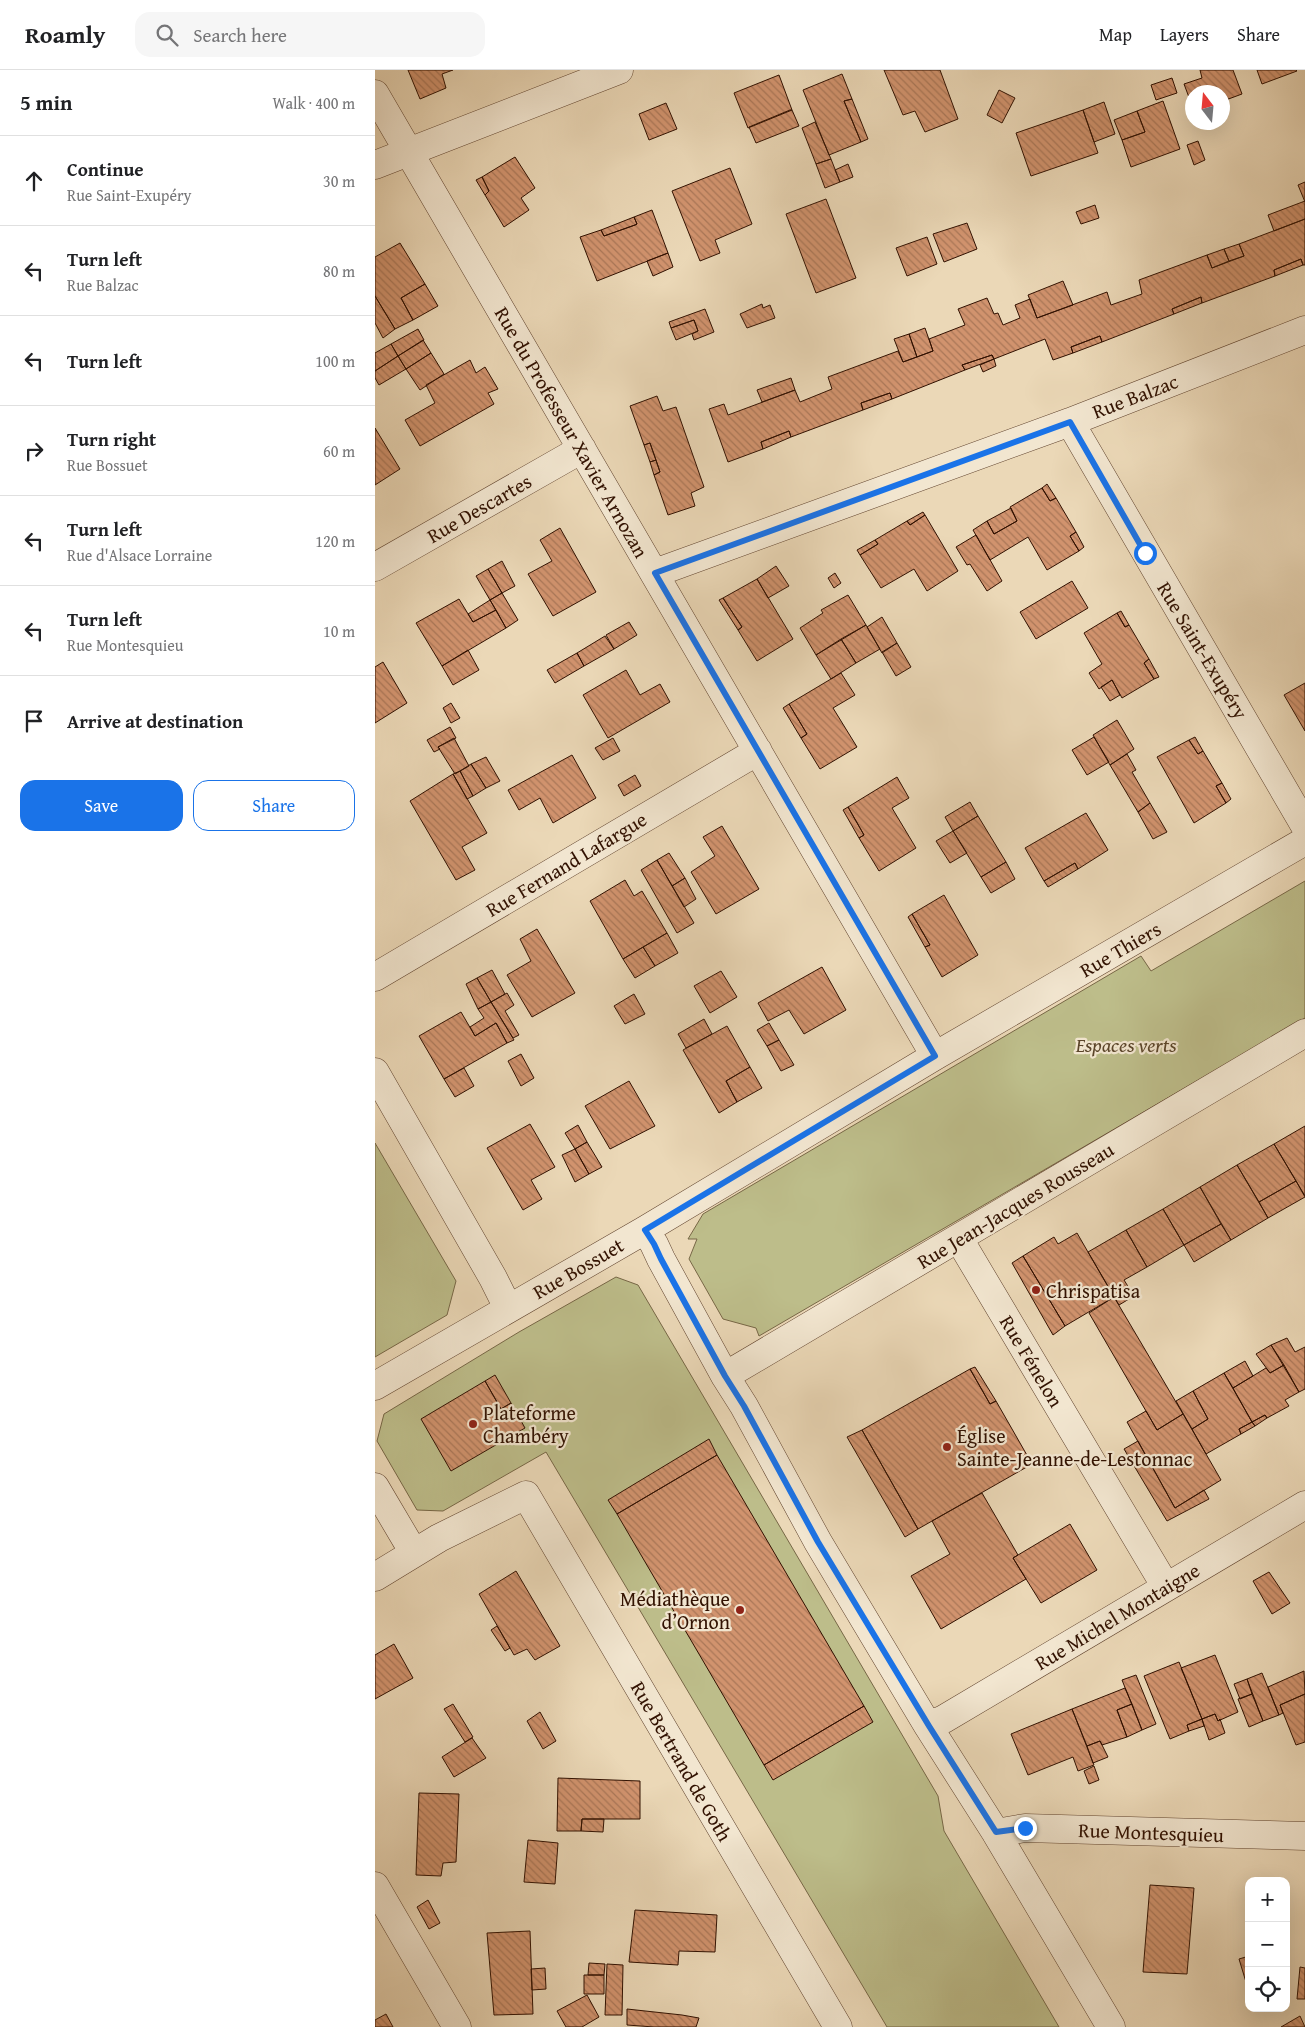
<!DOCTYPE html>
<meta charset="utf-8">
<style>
:root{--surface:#fff;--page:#f6f6f6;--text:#202124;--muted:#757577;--line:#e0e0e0;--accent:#1a73e8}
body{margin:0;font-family:"Gentium Book Plus",serif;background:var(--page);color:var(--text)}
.controls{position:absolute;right:15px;bottom:15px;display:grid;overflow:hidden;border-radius:10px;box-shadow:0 5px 20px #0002}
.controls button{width:45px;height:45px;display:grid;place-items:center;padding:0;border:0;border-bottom:1px solid var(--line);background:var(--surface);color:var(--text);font:25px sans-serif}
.compass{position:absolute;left:810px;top:15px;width:45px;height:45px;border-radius:50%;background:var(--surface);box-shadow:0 5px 20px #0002;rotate:344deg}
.stop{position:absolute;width:15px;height:15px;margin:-11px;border:4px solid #1a73e8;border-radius:50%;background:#fff}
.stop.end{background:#1a73e8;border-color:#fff;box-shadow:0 1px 5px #0008}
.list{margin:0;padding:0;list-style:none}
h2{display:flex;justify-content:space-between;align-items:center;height:65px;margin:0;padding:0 20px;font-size:21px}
h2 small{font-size:16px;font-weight:400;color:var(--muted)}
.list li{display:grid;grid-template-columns:32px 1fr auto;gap:15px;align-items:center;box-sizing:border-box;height:90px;padding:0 20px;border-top:1px solid var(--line)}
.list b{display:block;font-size:19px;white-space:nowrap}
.list p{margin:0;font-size:16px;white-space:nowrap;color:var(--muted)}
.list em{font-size:16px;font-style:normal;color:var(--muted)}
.actions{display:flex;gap:10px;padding:15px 20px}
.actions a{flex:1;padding:11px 0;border:1px solid var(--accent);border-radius:15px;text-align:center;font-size:18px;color:var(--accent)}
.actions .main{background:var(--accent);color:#fff}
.icon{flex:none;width:28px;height:28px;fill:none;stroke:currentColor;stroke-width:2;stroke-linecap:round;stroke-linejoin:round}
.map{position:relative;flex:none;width:930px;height:1957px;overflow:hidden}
header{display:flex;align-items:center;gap:30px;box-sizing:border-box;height:70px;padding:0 25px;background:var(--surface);border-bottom:1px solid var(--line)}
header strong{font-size:24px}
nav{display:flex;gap:28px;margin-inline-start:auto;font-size:18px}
.search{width:350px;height:45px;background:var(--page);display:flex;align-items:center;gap:12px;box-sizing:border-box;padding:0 18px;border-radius:15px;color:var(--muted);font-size:19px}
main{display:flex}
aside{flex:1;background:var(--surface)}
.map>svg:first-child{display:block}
</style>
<header>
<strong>Roamly</strong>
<div class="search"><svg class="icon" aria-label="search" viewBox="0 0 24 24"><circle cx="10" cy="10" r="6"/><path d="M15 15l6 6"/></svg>Search here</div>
<nav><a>Map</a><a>Layers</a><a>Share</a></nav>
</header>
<main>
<aside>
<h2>5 min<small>Walk · 400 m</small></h2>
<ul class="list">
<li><svg class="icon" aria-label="ahead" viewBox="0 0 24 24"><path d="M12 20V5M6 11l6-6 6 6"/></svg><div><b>Continue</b><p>Rue Saint-Exupéry</p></div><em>30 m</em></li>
<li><svg class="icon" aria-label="left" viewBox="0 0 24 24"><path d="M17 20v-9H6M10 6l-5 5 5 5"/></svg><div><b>Turn left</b><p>Rue Balzac</p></div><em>80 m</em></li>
<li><svg class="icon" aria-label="left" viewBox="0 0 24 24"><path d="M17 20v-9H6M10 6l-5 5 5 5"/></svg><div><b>Turn left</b></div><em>100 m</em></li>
<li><svg class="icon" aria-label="right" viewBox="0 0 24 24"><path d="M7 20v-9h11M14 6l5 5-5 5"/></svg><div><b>Turn right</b><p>Rue Bossuet</p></div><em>60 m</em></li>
<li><svg class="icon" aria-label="left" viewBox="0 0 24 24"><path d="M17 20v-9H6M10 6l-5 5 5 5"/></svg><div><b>Turn left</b><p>Rue d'Alsace Lorraine</p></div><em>120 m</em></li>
<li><svg class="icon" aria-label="left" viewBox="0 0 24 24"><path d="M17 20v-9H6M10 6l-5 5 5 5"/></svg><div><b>Turn left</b><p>Rue Montesquieu</p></div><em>10 m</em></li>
<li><svg class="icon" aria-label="arrive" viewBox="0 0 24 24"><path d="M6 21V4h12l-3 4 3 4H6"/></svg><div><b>Arrive at destination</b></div></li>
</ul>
<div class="actions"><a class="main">Save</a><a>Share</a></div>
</aside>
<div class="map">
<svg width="930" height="1957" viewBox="0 0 930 1957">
<defs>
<pattern id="building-back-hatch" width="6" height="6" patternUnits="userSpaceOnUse" patternTransform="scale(1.25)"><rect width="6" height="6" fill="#d1936e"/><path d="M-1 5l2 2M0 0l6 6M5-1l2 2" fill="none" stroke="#aa7758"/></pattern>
</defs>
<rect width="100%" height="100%" fill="#ebd8b7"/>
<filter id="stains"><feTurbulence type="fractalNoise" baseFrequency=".004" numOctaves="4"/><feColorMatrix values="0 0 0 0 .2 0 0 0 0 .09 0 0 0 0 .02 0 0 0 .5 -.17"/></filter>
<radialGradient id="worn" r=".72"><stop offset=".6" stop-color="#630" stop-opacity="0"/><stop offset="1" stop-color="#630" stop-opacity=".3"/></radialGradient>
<path fill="#bdbd8a" stroke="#776746" d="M930,811v137l-546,318 -3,-8 -33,-9 -34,-60 8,-20h-9l15,-25 438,-258 10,15z
M0,1073l81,138 -9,34 -72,42z
M241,1207l22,8 300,511 6,35 115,196h-172l-341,-575 -103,59 -26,-1 -40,-69 7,-27 135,-82z"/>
<path fill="url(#building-back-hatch)" stroke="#311101" d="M33,0h45l-11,4 4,14 -26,11z
M509,0h56l18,49 -33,13 -10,-21 -12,4z
M825,0h33l9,24 -19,7v-9h-30v16l-9,-24 18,-6z
M882,0h39l1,1 -35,13z
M467,4l10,25 -8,2 17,41 -32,13 -26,-65z
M404,5l13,35 -44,18 -14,-35z
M797,8l5,15 -21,7 -5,-15z
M624,20l16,8 -13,25 -15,-8z
M477,29l16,40 -7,3 -17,-41z
M788,31l17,48 -49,18 -9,-27 23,-8 -8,-21z
M729,32l11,32 -21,8 -11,-32z
M291,33l11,26 -28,11 -10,-26z
M415,40h2l7,16 -43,17 -7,-16z
M708,40l15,43 -67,23 -15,-43z
M762,41l8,21 -23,8 -8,-20z
M440,52l16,37 -15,5 -14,-36z
M823,71l7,19 -11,5 -7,-20z
M140,87l20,31 -14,10 8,12 -25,17 -19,-32 4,-4 -7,-14z
M456,89l9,23 -15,6 -9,-24z
M473,94l5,13 -13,5 -5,-12z
M355,98l22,56 -37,16 5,13 -20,8 -28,-70z
M107,107l7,14 -4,4 -9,-15z
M930,112v20l-7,-17z
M451,129l30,79 -40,15 -30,-79z
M930,131v18l-31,12 -6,-16z
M720,135l4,13 -18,6 -5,-12z
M277,140l16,43 -71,28 -17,-44 21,-7 3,6 31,-11 2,-1 -3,-7z
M259,147l3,7 -2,1 -31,11 -3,-6z
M930,149v46h-2l-2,-6 -27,11 1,6 -73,27 -1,-6 -29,12 2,5 -72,28 -2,-6 -29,11 2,6 -20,7 -8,-21 -51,20 -2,-4 -30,10 3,5 -73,29 -2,-6 -29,10 2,7 -72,27 -2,-6 -28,11 2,7 -35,13 -19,-53 15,-5 4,11 67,-25 5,12 32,-13 -4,-12 70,-26 5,11 30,-11 -4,-12 36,-14 -7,-16 29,-11 7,16 4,-1 5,12 17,-7 -5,-13 15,-6 7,19 70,-26 4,13 31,-11 -3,-14 68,-25 5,13 32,-12 -5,-12z
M592,153l10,26 -33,13 -11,-28z
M552,167l10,27 -30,12 -11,-28z
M25,173l25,41 -24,14 12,22 -18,9 -20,-33v-39z
M864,174l5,12 -15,5 -5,-12z
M849,179l5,12 -17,7 -5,-13z
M293,183l5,14 -20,9 -6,-15z
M926,189l2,6 -28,11 -1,-6z
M688,211l10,24 -36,13 -9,-23z
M50,214l13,22 -25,14 -12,-22z
M0,226l20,33 -12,9 -8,-15z
M826,227l1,6 -28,11 -2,-5z
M387,234l1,4 7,-3 5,13 -28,10 -7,-14z
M330,239l9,23 -20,8 -2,-6 6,-3 -4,-11 -23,8 -2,-6z
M319,250l4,11 -22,9 -5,-12z
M550,258l8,23 -16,6 -8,-23z
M43,259l6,11 -26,16 -7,-12z
M534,264l8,23 -14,5 -9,-23z
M725,266l2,6 -29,11 -2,-6z
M48,270l8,13 -25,16 -8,-13z
M16,274l7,12 -23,15v-18z
M56,283l13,21 -24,16 -14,-21z
M617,285l2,4 -29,11 -3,-5z
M23,286l8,13 -27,16 -4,-7v-7z
M619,289l2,7 -13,6 -3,-7z
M95,290l6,13 9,-6 13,22 -10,4 6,11 -74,42 -15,-26 30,-17 -9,-18z
M416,308l4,12 -33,12 -5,-12z
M515,323l2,6 -29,11 -2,-7z
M282,326l6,15 13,-4 28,80 -13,6 4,13 -27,9 -14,-40 6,-3 -10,-29 -6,2 -14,-39z
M0,358l25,41 -25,16z
M414,361l2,6 -28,12 -2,-7z
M275,373l6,17 -6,2 -6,-17z
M281,390l4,12 -6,3 -4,-13z
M672,414l9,14 -6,3 -8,-13z
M667,418l8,13 6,-3 20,34 -6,4 9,15 -32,19 -19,-33 -38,23 -17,-30 14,-9 7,13 23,-13 -7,-14z
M636,438l6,13 -23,13 -7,-13z
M548,442l2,3 -15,10 -3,-4z
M550,445l33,56 -31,20 -13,-22 -33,19 -21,-33 18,-11 -3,-4 32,-19 3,4z
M185,458l36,64 -43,24 -25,-42 24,-13 -12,-21z
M701,462l8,15 -5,4 -9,-15z
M601,465l26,46 -15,10 -17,-27 -3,1 -11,-18z
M500,470l3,4 -18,11 -3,-5z
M127,491l13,25 -13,7 -14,-24z
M401,496l13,20 -21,12 -11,-19z
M113,499l14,24 -12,7 -14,-24z
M460,503l6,10 -7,5 -6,-10z
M382,509l36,60 -36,22 -19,-31 4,-3 -19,-29z
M697,511l16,27 -52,31 -16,-27z
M127,523l16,27 -12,8 -16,-28z
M473,525l18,30 -50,30 -16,-27 23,-15 -2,-3z
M348,528l19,29 -4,3 -19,-30z
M84,529l14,23 23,-12 10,18 -64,38 -26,-43z
M115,530l6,10 -23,12 -5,-8z
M746,541l8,14 -4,2 -8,-14z
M742,543l8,14 4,-2 20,34 -5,4 10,16 -32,19 -10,-18 -13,9 -10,-16 13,-9 -18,-31z
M507,547l15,26 -15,10 -15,-26z
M254,552l8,13 -23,14 -8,-14z
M491,555l14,24 -24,14 -15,-24z
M230,566l9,13 -30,17 -7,-13z
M466,569l15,24 -25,16 -15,-24z
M522,573l14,24 -15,9 -14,-24z
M93,580l11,20 -26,15 -11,-19z
M202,583l7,13 -29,17 -8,-13z
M774,589l10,18 -5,2 -10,-16z
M8,592l24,41 -32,20v-56z
M251,600l14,25 20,-11 10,18 -62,36 -25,-43z
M466,603l14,22 -22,13 24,39 -37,22 -19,-31 6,-4 -18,-30z
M737,610l8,15 -10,6 -9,-14z
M930,613v48l-21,-36z
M76,633l9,15 -9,5 -8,-15z
M414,634l18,30 -6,4 -18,-30z
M742,650l17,29 -24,16 -17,-30z
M75,657l6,11 -18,9 2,2 -6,3 -7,-12z
M719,667l15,25 -22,13 -15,-25z
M820,667l8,14 -5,3 -9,-14z
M79,668l15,28 -14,8 -17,-27z
M238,668l7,13 -17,9 -8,-12z
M814,670l9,14 5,-3 19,32 -6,3 10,17 -32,20 -37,-66z
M752,684l9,16 -4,2 18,31 -12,9 -28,-47z
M197,685l24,43 -43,25 -13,-25 -21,12 -11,-20z
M111,687l14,24 -14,7 -15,-24z
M96,694l15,24 -13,8 -13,-25z
M85,701l13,25 -6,3 -14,-25z
M78,704l34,59 -25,14 13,23 -19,10 -46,-79z
M260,705l6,11 -17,10 -6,-11z
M522,707l12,21 -17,10 24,40 -37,23 -20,-33 5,-3 -16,-28z
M847,713l9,16 -5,4 -10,-17z
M595,732l8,14 -25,15 -8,-14z
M775,733l17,29 -14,7 -15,-27z
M473,737l16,28 -5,3 -16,-28z
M711,743l22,37 -30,19 -3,-6 -31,18 -19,-33z
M603,746l28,46 -25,15 -28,-46z
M347,756l37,63 -43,25 -25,-42 24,-16 -12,-19z
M578,761l14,22 -17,10 -14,-22z
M294,783l16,25 -13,8 -15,-26z
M282,790l37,63 -17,10 -36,-63z
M631,792l9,17 -24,14 -10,-16z
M700,793l3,6 -30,18 -4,-6z
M310,808l11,21 -12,8 -12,-21z
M250,810l9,16 8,-5 25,42 -44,26 -33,-58z
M569,825l34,60 -36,22 -17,-30 5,-2 -18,-31z
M537,844l18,31 -5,2 -17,-30z
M162,859l38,64 -43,24 -25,-42 24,-14 -11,-22z
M292,863l11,20 -23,13 -12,-19z
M268,877l12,19 -20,12 -12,-19z
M447,897l24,43 -42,24 -15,-24 -21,11 -10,-18z
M117,900l13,24 -14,8 -14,-24z
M346,901l16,26 -27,16 -16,-27z
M102,908l14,24 -13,7 -12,-25z
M132,923l7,12 -9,6 14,24 -6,3 -22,-36z
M259,924l11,20 -20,10 -11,-18z
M116,932l23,38 -7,3 -11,-20 -21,13 -5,-9 14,-9 -6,-9z
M86,942l14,24 21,-13 11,20 -63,36 -25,-43z
M329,949l8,15 -26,14 -8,-14z
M394,953l10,17 -12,6 -10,-16z
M352,956l23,41 -24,14 11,21 -18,11 -36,-63z
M404,970l15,25 -13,6 -14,-25z
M146,984l13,24 -13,8 -13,-25z
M375,997l12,21 -25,14 -11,-21z
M89,998l10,18 -19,11 -11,-18z
M254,1011l26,45 -45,23 -25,-43z
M155,1054l25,43 -24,13 11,19 -19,11 -36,-62z
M203,1055l9,17 -12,7 -10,-16z
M930,1056v70l-31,-52z
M212,1072l15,25 -13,7 -14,-25z
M899,1074l22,37 -37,21 -22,-37z
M200,1079l14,25 -14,8 -13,-27z
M862,1095l31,53 -37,22 -31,-53z
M921,1111l9,16 -37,21 -9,-16z
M825,1117l21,37 -37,21 -21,-36z
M788,1139l21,36 -37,22 -21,-37z
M846,1154l10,16 -37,22 -10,-17z
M751,1160l21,37 -23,13 10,16 -15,9 -31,-53z
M702,1163l37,64 -49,29 -42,-70 31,-19 4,7z
M648,1186l42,70 -12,9 -41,-72z
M739,1227l69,117 -26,16 -68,-117z
M912,1268l8,14 10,-5v42l-6,3 -28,-47z
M896,1275l13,20 -14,8 -14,-19z
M870,1291l8,15 -20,12 -9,-15z
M909,1295l15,27 -14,8 4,6 -22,12 -2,-3 -13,7 -19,-34 33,-20 4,5z
M600,1297l21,34 -6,3 -20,-35z
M595,1299l20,35 6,-3 36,63 -114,65 -56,-99z
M849,1303l28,49 -13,7 2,5 -35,20 -14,-25 16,-10 -15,-28z
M120,1305l16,28 -10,6 -16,-28z
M110,1311l16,28 10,-6 14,25 -74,43 -30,-52z
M818,1321l15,28 -16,10 -16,-28z
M771,1341l11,19 26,-16 38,66 -46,28 -48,-86z
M890,1345l2,3 -12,8 -3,-4z
M877,1352l3,4 -14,8 -2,-5z
M487,1360l56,99 -13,8 -58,-100z
M334,1369l8,16 -100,59 -9,-14z
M763,1371l37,67 29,-18 5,9 -42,22 -43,-72z
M342,1385l147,251 -100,59 -147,-251z
M607,1423l36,62 -5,3 13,21 -85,50 -30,-53 39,-22 -18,-33z
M695,1454l27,46 -56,33 -28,-45z
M141,1501l44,75 -25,14 -8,-11 -13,6 -35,-61z
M894,1502l21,31 -18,11 -19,-33z
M122,1556l13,22 -5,3 -14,-21z
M19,1574l19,34 -38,21v-44z
M840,1585l23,57 -20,9 -3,-7 -13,5 -21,-51z
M804,1592l23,57 -15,6 2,6 -19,8 -26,-63z
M929,1601l1,23 -25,11 3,8 -4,2 -11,-28z
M887,1603l17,42 -16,6 -16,-42z
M761,1605l20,49 -14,6 -20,-50z
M872,1609l5,15 -12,5 -6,-15z
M750,1618l7,16 -15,6 10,27 -25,8 -2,-4 -13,5 -15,-37z
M877,1624l11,27 -14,6 -11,-28z
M930,1624v48l-9,3 -16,-40z
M78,1634l20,33 -8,5 -21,-33z
M757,1634l10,26 -15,7 -10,-27z
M489,1636l9,16 -100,58 -9,-15z
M697,1639l22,56 -16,6 -5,-14 -45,18 -17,-41z
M165,1642l16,29 -13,8 -16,-28z
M840,1644l3,7 2,-2 5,14 -16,7 -7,-21z
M827,1649l2,7 -15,5 -2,-6z
M97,1668l14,20 -32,19 -12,-20z
M725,1671l8,16 -15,6 -6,-17z
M719,1696l5,14 -10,4 -5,-13z
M183,1708l82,3v38h-58l-1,12h-24z
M44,1723l40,1 -3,68 -13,1 -2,13 -25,-1z
M207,1749h22l-1,13 -22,-1z
M153,1770l30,3 -3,41 -31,-2z
M775,1815l44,3 -7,86 -44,-2z
M53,1830l12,23 -11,6 -12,-22z
M260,1840l82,5 -2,37 -36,-1 -1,14 -49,-3z
M155,1861l3,83 -39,1 -7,-82z
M874,1886v36l-10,-33z
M214,1893l16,1 -1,11h-16z
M232,1894l16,1 -1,50h-17z
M925,1897l5,1v31h-8z
M170,1898l1,21 -14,1 -1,-21z
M209,1905h20v19h-20z
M212,1925l12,22 -17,10h-16l-9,-16z
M252,1939l55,6 17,3 -3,9h-42l-27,-2z
M11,1944l7,13h-18v-7z
M925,1946l5,11h-24z"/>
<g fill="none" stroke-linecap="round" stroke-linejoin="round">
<g stroke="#60432e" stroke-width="29">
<path id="street" d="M0,24l560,962
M0,95l244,-95
M695,352l235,404
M0,497l207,-118
M280,503l415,-151 235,-92
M0,907l383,-226
M0,1002l118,206 15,30
M270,1160l9,14 7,15 64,117 19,30 74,136 110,184 68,107 115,194
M584,1169l207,348
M350,1306l580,-343
M0,1316l270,-156 290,-174 370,-215
M0,1417l39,66
M0,1507l64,-39 87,-43 312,532
M553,1656l16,-7 361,-214
M621,1763l29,-5 280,8
M0,1816l82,141"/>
</g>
<use href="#street" stroke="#f2e6d0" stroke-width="28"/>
</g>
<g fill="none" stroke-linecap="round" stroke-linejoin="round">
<path stroke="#1a73e8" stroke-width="6" d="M650,1758l-29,4 -67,-106 -111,-184 -74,-136 -19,-30 -64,-117 -7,-15 -9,-14 290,-174 -280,-483 415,-151 75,131"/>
</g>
<g fill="#8f2418" stroke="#f2e6d0" stroke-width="2">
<circle cx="661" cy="1220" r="5"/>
<circle cx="98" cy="1354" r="5"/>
<circle cx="572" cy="1377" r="5"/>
<circle cx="365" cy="1540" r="5"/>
</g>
<g text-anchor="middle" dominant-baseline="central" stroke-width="4.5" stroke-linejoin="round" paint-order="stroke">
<g font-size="20" fill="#311101" stroke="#f2e6d0">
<text transform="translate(760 326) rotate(-21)">Rue Balzac</text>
<text transform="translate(197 362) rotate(60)">Rue du Professeur Xavier Arnozan</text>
<text transform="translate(104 438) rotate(-30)">Rue Descartes</text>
<text transform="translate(828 580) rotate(59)">Rue Saint-Exupéry</text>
<text transform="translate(191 794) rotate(-31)">Rue Fernand Lafargue</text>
<text transform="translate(745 879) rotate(-30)">Rue Thiers</text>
<text transform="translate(640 1135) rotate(-31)">Rue Jean-Jacques Rousseau</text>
<text transform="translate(203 1198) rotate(-30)">Rue Bossuet</text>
<text transform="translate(657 1291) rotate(59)">Rue Fénelon</text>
<text transform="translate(742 1546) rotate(-31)">Rue Michel Montaigne</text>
<text transform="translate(307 1691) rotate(60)">Rue Bertrand de Goth</text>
<text transform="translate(776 1762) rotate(2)">Rue Montesquieu</text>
</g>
<g font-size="20" font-style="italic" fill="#5b452a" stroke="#f2e6d0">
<text x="751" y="974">Espaces verts</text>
</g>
<g font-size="20" fill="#311101" stroke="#f2e6d0" text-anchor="start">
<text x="671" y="1220">Chrispatisa</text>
<text x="108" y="1342">Plateforme<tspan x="108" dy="23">Chambéry</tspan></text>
<text x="582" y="1365">Église<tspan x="582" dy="23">Sainte-Jeanne-de-Lestonnac</tspan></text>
<text x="355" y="1528" text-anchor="end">Médiathèque<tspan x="355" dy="23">d’Ornon</tspan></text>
</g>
</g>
<rect width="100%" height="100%" filter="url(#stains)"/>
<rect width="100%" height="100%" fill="url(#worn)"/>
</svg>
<div class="controls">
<button>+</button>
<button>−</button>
<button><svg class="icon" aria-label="locate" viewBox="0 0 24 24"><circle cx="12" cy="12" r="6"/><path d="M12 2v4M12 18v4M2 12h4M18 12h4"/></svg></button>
</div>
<svg class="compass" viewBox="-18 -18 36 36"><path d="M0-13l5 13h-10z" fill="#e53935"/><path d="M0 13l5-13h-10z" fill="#757577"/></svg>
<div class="stop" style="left:770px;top:483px"></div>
<div class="stop end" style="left:650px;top:1758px"></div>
</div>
</main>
